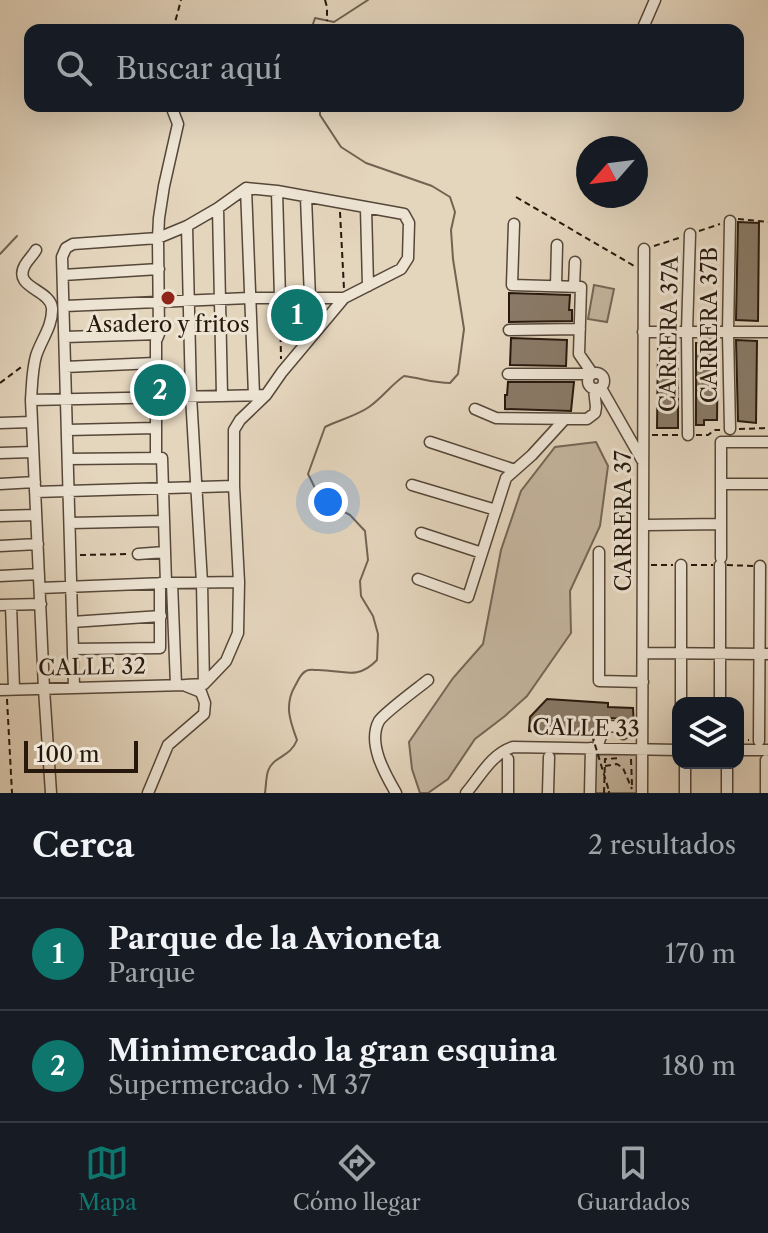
<!DOCTYPE html>
<html lang="es">
<meta charset="utf-8">
<style>
:root{--surface:#171b24;--page:#20242c;--text:#f1f3f6;--muted:#9ea1a6;--line:#363941;--accent:#0f766e}
body{margin:0;font-family:"Libre Caslon Text",serif;background:var(--page);color:var(--text)}
.controls{position:absolute;right:24px;bottom:24px;display:grid;overflow:hidden;border-radius:16px;box-shadow:0 8px 32px #0002}
.controls button{width:72px;height:72px;display:grid;place-items:center;padding:0;border:0;border-bottom:2px solid var(--line);background:var(--surface);color:var(--text);font:40px sans-serif}
.compass{position:absolute;left:576px;top:136px;width:72px;height:72px;border-radius:50%;background:var(--surface);box-shadow:0 8px 32px #0002;rotate:242deg}
.scale{position:absolute;left:24px;bottom:20px;width:114px;box-sizing:border-box;padding-left:8px;border:4px solid #26180c;border-top:0;font-size:22px;line-height:28px;white-space:nowrap;color:#26180c;-webkit-text-stroke:6px #ede4d4;paint-order:stroke}
.you{position:absolute;left:328px;top:502px;width:28px;height:28px;margin:-20px;border:6px solid #fff;border-radius:50%;background:#1a73e8;box-shadow:0 0 0 12px #1a73e833}
.badge{display:grid;place-items:center;width:52px;height:52px;border-radius:50%;background:var(--accent);color:#fff;font-size:26px;font-weight:700}
.pin{position:absolute;translate:-50% -50%;border:4px solid #fff;box-shadow:0 2px 8px #0006}
.list{margin:0;padding:0;list-style:none}
h2{display:flex;justify-content:space-between;align-items:center;height:104px;margin:0;padding:0 32px;font-size:34px}
h2 small{font-size:26px;font-weight:400;color:var(--muted)}
.list li{display:grid;grid-template-columns:52px 1fr auto;gap:24px;align-items:center;box-sizing:border-box;height:112px;padding:0 32px;border-top:2px solid var(--line)}
.list b{display:block;font-size:30px;white-space:nowrap}
.list p{margin:0;font-size:26px;white-space:nowrap;color:var(--muted)}
.list em{font-size:26px;font-style:normal;color:var(--muted)}
.icon{flex:none;width:44px;height:44px;fill:none;stroke:currentColor;stroke-width:2;stroke-linecap:round;stroke-linejoin:round}
.map{position:relative;flex:none;width:768px;height:793px;overflow:hidden}
.search{position:absolute;background:var(--surface);box-shadow:0 8px 32px #0002;left:24px;right:24px;top:24px;height:88px;display:flex;align-items:center;gap:20px;box-sizing:border-box;padding:0 28px;border-radius:16px;color:var(--muted);font-size:30px}
.sheet{height:328px;background:var(--surface)}
nav{display:flex;justify-content:space-around;align-items:center;box-sizing:border-box;height:112px;border-top:2px solid var(--line);background:var(--surface);font-size:22px;color:var(--muted)}
nav a{display:grid;justify-items:center;gap:4px}
nav .on{color:var(--accent)}
.map>svg:first-child{display:block}
</style>
<div class="map">
<svg width="768" height="793" viewBox="0 0 768 793">
<rect width="100%" height="100%" fill="#e4d5bd"/>
<filter id="stains"><feTurbulence type="fractalNoise" baseFrequency=".0025" numOctaves="4"/><feColorMatrix values="0 0 0 0 .2 0 0 0 0 .09 0 0 0 0 .02 0 0 0 .5 -.17"/></filter>
<radialGradient id="worn" r=".72"><stop offset=".6" stop-color="#630" stop-opacity="0"/><stop offset="1" stop-color="#630" stop-opacity=".3"/></radialGradient>
<path fill="#c4b59f" stroke="#756656" stroke-width="2" d="M594,285l20,4 -7,33 -19,-3z
M596,442l12,24 -8,60 -30,65 1,42 -44,63 -22,20 -30,23 -27,40 -20,14h-8l-8,-24 -3,-27 44,-64 30,-34 18,-94 20,-59 34,-44z
M591,748l51,1v44h-52z"/>
<g fill="none" stroke-linecap="round" stroke-linejoin="round">
<path stroke="#716352" stroke-width="2" d="M311,30l4,-12 19,4 34,-22
M0,254l17,-18
M265,793c1,-7 1,-16 3,-22 6,-16 22,-13 29,-31 -7,-19 -13,-35 -2,-54 3,-5 5,-12 11,-15 3,-2 8,-1 12,-1 25,0 39,11 59,-10l1,-26 -5,-18 -12,-20 -1,-15 8,-21 -3,-29 -15,-16 -26,-14 -9,-13 -7,-14 17,-47c14,-7 31,-11 44,-20 13,-9 22,-22 35,-31 16,2 30,7 46,7l8,-9 6,-45 -11,-70 -2,-29 4,-18 -5,-15 -18,-11 -66,-23 -25,-16 -21,-32v-9"/>
</g>
<path fill="#897a68" stroke="#26180c" stroke-width="2" d="M738,222l21,1 -1,98 -22,-1z
M509,293l61,2 -1,15h3v11l-63,1z
M511,338l56,2 -1,26 -56,-1z
M709,340h9l-1,80h-13v5h-8v-82h13z
M736,340l21,1 -1,82 -18,-2z
M658,346h20v82h-21z
M508,382h66l-3,29 -66,-2v-14h2z
M547,699l61,4v4l25,1 1,18 -13,-7 -11,-1 -12,6 -5,11 -64,-4 1,-14z"/>
<g fill="none" stroke-linecap="round" stroke-linejoin="round">
<g stroke="#564738" stroke-width="13">
<path id="minor" d="M642,30l13,-30
M246,188l8,207
M277,191l3,107
M306,197l4,101
M218,208l4,187
M366,208l2,78
M730,221l-2,111 2,97
M514,224l-2,61 69,2 -2,67 13,19
M187,226l4,170 11,187 2,101
M36,250c-3,5 -8,10 -11,15 -13,23 25,24 27,43 1,18 -11,32 -16,48 -4,14 -4,30 -5,44l13,289 7,104
M63,275l96,-6
M556,286l1,-41
M574,286l1,-24
M65,306l184,-8h95
M509,330l71,-1
M643,332h125
M65,337l94,-3
M65,367l90,-4
M588 381a8 8 0 1 1 16 0a8 8 0 1 1-16 0Z
M508,374h75l6,2
M601,388l41,72
M31,400l235,-5
M475,409l21,9 91,1 8,-6 1,-6 -2,-18
M0,423l32,-1
M67,430l88,-2
M688,435l-1,-103 3,-98
M430,442l85,28
M0,453l33,-1
M156,458v-117l3,-7 -1,-96 1,-20 5,-32 14,-62 -7,-18
M68,459l94,-1 4,125
M0,484l35,-2
M721,484h47
M412,485l84,25
M35,492l199,-6
M0,516l36,-1
M70,523l94,-2
M647,525l74,-1
M421,533l61,20
M0,546l38,-2
M599,552v129l44,1
M138,554l27,-2
M721,558v-116h47
M681,565v138
M720,565v138
M0,576l39,-2
M418,579l50,18 38,-119 26,-23 32,-35
M172,583l4,102
M40,588l126,-5 73,-1
M0,605l41,-1
M11,605l3,84
M72,622l89,-6
M73,649l87,-1v-65
M643,653l125,1
M0,690l185,-5 19,-1 22,-23 12,-28 1,-51 -5,-96v-56l6,-10 26,-25 16,-23 62,-74 57,-29 7,-11 1,-35 -5,-9 -127,-23 -31,-3 -28,20 -31,18 -29,12 -85,6 -7,4 -4,9 12,431
M759,741l1,-175
M597,748l6,-18 7,-4 7,1 6,7
M738,750h30
M685,763v30
M148,793l20,-48 36,-31 1,-11 -4,-11 -15,-6
M396,793c-11,-19 -29,-50 -17,-72 5,-8 39,-33 49,-41
M466,793c14,-16 25,-39 47,-46l165,3
M508,793v-34
M548,793l1,-36
M590,793l1,-45
M642,793l2,-544
M727,793v-30
M766,793v-33"/>
</g>
<path stroke="#26180c" stroke-width="2" stroke-dasharray="6 4" stroke-linecap="butt" d="M325,0l2,7v14
M173,30l8,-30
M516,197l120,70
M340,212l4,77
M738,219l30,3
M699,231l21,-7
M654,246l28,-9
M280,306l1,53
M0,383l24,-18
M739,429l29,-1
M652,435h26
M696,435h12l7,-5h5
M80,555l49,-1
M651,565h22
M691,565h22
M727,565l26,1
M7,699l5,94
M738,740h11
M631,759l1,26
M605,766l12,-2 6,4 9,21
M609,791v2
M604,793l1,-34 16,-1"/>
<use href="#minor" stroke="#ede4d4" stroke-width="10"/>
<path stroke="#26180c" stroke-width="2" stroke-dasharray="6 4" stroke-linecap="butt" d="M592,735l17,56"/>
</g>
<circle fill="#8f2418" stroke="#ede4d4" stroke-width="3" cx="168" cy="298" r="8"/>
<g text-anchor="middle" dominant-baseline="central" stroke-width="6" stroke-linejoin="round" paint-order="stroke">
<g font-size="22" fill="#26180c" stroke="#ede4d4">
<text x="168" y="324">Asadero y fritos</text>
</g>
<g font-size="22" fill="#26180c" stroke="#ede4d4">
<text transform="translate(709 325) rotate(-90)">CARRERA 37B</text>
<text transform="translate(669 334) rotate(-89)">CARRERA 37A</text>
<text transform="translate(623 521) rotate(-90)">CARRERA 37</text>
<text transform="translate(92 667) rotate(-1)">CALLE 32</text>
<text transform="translate(586 728) rotate(1)">CALLE 33</text>
</g>
</g>
<rect width="100%" height="100%" filter="url(#stains)"/>
<rect width="100%" height="100%" fill="url(#worn)"/>
</svg>
<div class="controls">
<button><svg class="icon" aria-label="layers" viewBox="0 0 24 24"><path d="M12 4l9 5-9 5-9-5zM3 14l9 5 9-5"/></svg></button>
</div>
<svg class="compass" viewBox="-18 -18 36 36"><path d="M0-13l5 13h-10z" fill="#e53935"/><path d="M0 13l5-13h-10z" fill="#9ea1a6"/></svg>
<div class="scale">100 m</div>
<div class="you"></div>
<div class="pin badge" style="left:297px;top:315px">1</div>
<div class="pin badge" style="left:160px;top:390px">2</div>
<div class="search"><svg class="icon" aria-label="search" viewBox="0 0 24 24"><circle cx="10" cy="10" r="6"/><path d="M15 15l6 6"/></svg>Buscar aquí</div>
</div>
<section class="sheet">
<h2>Cerca<small>2 resultados</small></h2>
<ul class="list">
<li><span class="badge">1</span><div><b>Parque de la Avioneta</b><p>Parque</p></div><em>170 m</em></li>
<li><span class="badge">2</span><div><b>Minimercado la gran esquina</b><p>Supermercado · M 37</p></div><em>180 m</em></li>
</ul>
</section>
<nav>
<a class="on"><svg class="icon" aria-label="map" viewBox="0 0 24 24"><path d="M3 6l6-2 6 2 6-2v14l-6 2-6-2-6 2zM9 4v14M15 6v14"/></svg>Mapa</a>
<a><svg class="icon" aria-label="directions" viewBox="0 0 24 24"><path d="M12 3l9 9-9 9-9-9zM9 14v-3h6M13 9l2 2-2 2"/></svg>Cómo llegar</a>
<a><svg class="icon" aria-label="saved" viewBox="0 0 24 24"><path d="M7 4h10v16l-5-4-5 4z"/></svg>Guardados</a>
</nav>
